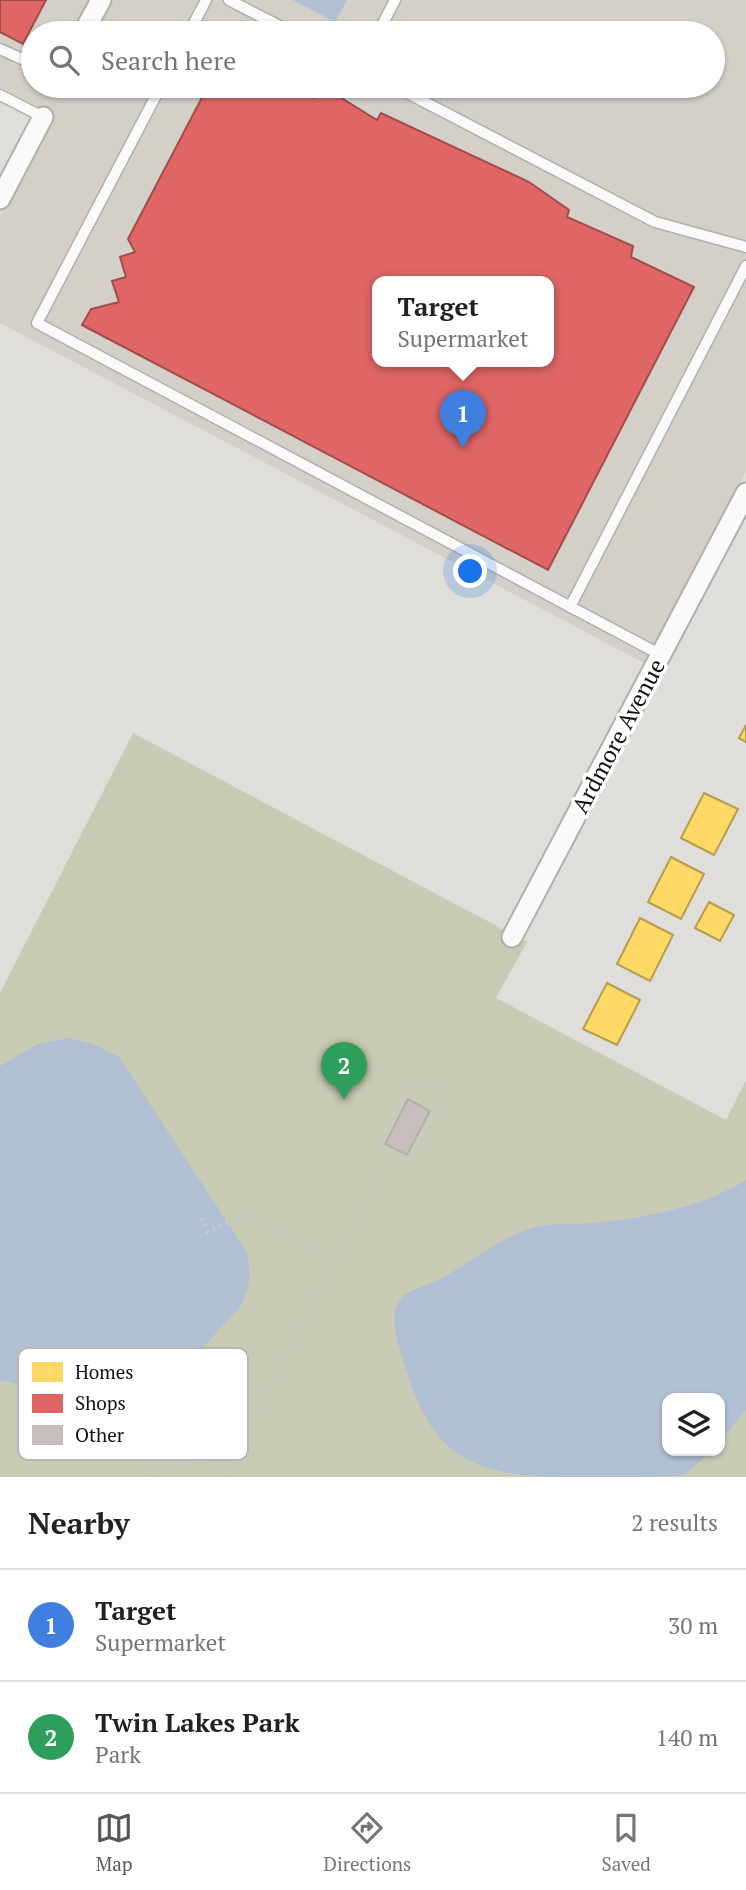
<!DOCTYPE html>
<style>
:root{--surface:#fff;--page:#f6f6f6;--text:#222;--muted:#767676;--line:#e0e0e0;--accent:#595856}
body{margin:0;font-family:"PT Serif",serif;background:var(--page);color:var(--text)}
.controls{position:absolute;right:21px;bottom:21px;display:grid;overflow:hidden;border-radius:14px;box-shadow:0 2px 5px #0004}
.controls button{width:63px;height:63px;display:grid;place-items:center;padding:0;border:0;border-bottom:2px solid var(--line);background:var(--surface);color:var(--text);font:35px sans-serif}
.you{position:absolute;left:471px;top:572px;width:24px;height:24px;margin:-18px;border:5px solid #fff;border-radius:50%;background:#1a73e8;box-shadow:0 0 0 10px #1a73e833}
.badge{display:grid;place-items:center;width:46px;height:46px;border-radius:50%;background:var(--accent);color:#fff;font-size:23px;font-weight:700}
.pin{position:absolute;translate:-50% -58px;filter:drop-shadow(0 2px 4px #0008)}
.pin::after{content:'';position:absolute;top:37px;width:24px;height:21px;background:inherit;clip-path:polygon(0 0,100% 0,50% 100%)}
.popup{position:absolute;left:372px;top:276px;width:182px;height:91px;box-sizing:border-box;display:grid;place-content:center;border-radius:14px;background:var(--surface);filter:drop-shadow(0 2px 5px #0005);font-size:23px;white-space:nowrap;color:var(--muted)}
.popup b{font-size:26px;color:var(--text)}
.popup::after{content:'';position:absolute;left:50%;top:100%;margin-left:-14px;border:14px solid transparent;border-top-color:var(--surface)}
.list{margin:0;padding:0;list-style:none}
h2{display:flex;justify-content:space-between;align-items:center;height:91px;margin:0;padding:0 28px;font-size:30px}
h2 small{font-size:23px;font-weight:400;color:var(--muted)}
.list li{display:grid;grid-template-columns:46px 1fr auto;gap:21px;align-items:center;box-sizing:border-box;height:112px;padding:0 28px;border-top:2px solid var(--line)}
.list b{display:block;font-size:26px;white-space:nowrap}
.list p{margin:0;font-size:23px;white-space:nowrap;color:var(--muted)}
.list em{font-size:23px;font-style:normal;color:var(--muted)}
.icon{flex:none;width:38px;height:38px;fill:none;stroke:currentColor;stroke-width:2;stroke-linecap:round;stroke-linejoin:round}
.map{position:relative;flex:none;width:746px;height:1477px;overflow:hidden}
.search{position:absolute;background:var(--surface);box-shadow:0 2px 5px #0004;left:21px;right:21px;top:21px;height:77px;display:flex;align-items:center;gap:18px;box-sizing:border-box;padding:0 24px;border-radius:38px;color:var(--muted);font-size:26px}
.sheet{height:315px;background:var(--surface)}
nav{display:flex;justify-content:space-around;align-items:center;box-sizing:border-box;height:98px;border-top:2px solid var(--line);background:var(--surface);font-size:19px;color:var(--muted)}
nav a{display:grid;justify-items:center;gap:4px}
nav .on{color:var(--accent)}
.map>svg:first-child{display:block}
</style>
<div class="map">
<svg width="746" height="1477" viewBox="0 0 746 1477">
<rect width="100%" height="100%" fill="#e0dedb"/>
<path fill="#d4d0c8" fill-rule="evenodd" d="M0,0h746v472l-98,193 -648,-342v-108l53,-100 -53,-28zM33,33h680v53h-680zM377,282h172v80h-172z"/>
<path fill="#cacbb5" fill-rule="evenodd" d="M133,733l394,209 -31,56 230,122 20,-40v397h-746v-484zM667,1398h53v53h-53z"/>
<path fill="#b0bfd3" d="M293,0h54l-12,22z
M69,1038l25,6 25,13 128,195c4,25 4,33 -7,55l-100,109c-58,34 -86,-29 -140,-36v-314l38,-22z
M746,1180v230l-26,31v-43h-53v53h44l-26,24c-28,2 -60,2 -90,2 -97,0 -158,0 -189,-108 -5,-18 -16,-42 -10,-62 5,-17 29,-20 43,-27 29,-16 56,-39 87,-50 20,-8 47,-5 68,-7 51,-5 109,-16 152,-43z"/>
<path fill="#ffd966" stroke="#b79d4c" stroke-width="2" d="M746,725v17l-7,-4z
M704,793l34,16 -24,46 -33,-17z
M671,857l33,17 -23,45 -33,-17z
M709,902l25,13 -14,26 -25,-13z
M640,918l33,17 -23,46 -33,-17z
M607,983l33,17 -23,45 -34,-16z"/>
<path fill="#e06666" stroke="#a24c4c" stroke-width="2" fill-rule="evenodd" d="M0,0h46l-23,44 -23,-12z
M208,86h82l24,12 8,-12 55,34 4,-7 148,69 40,28 -2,7 66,29 -2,11 63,30 -146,283 -466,-245 9,-16 28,-7 -7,-21 14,-4 -6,-20 15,-5 -7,-13zM377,282h172v80h-172z"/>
<path fill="#c6bdbc" stroke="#b0afad" stroke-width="2" d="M408,1099l22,12 -23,44 -22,-11z"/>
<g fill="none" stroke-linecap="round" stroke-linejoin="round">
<g stroke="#b0afad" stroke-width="13">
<path id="service" d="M229,0l64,33
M189,33l17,-33
M378,33l17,-33
M0,49l33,15
M161,86l-124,237 624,332
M394,86l261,136 91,25
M0,95l43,22
M570,607l176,-341"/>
</g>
<g stroke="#b0afad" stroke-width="23">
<path id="minor" d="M83,33l18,-33
M0,199l43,-82
M512,937l234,-444"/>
</g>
<path stroke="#cacac9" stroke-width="4.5" stroke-dasharray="2 5" stroke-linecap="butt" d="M435,1082l-27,5 -29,57 31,17 37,-73
M202,1218l6,14 39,-18 90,47
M227,1470l167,-318
M148,1477c23,-16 64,-27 84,0"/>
<use href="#service" stroke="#fafafa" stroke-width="10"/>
<use href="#minor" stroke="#fafafa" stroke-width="19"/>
</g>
<g text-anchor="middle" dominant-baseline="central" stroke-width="7" stroke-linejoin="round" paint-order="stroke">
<g font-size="23" fill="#10100e" stroke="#fff">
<text transform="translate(618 736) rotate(-62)">Ardmore Avenue</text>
</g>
</g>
<rect x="18" y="1348" width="230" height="112" rx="10" fill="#fff" stroke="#b7b7b7" stroke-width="2"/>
<rect x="32" y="1362" width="31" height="20" fill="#ffd966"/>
<rect x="32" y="1394" width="31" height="19" fill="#e06666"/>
<rect x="32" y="1425" width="31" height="20" fill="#c6bdbc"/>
<g font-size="19" fill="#10100e">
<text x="75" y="1379">Homes</text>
<text x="75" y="1410">Shops</text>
<text x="75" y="1442">Other</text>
</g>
</svg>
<div class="controls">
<button><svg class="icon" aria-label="layers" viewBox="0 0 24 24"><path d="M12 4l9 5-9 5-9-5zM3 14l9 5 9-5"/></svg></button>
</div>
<div class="you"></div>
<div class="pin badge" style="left:463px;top:448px;background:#3f7fe0">1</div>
<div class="popup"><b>Target</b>Supermarket</div>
<div class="pin badge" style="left:344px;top:1100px;background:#2e9e5b">2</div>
<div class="search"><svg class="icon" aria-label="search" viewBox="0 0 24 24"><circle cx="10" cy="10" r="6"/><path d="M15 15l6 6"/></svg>Search here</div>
</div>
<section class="sheet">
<h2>Nearby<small>2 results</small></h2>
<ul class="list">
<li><span class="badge" style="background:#3f7fe0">1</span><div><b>Target</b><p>Supermarket</p></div><em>30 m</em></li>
<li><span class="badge" style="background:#2e9e5b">2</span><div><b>Twin Lakes Park</b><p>Park</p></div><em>140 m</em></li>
</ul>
</section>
<nav>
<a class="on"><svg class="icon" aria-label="map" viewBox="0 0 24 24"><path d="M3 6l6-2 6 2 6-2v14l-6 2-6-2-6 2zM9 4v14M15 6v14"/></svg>Map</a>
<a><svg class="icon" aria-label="directions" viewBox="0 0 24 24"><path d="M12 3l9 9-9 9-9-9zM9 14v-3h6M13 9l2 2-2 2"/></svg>Directions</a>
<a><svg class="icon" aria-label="saved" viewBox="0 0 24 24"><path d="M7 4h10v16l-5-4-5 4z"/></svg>Saved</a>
</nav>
